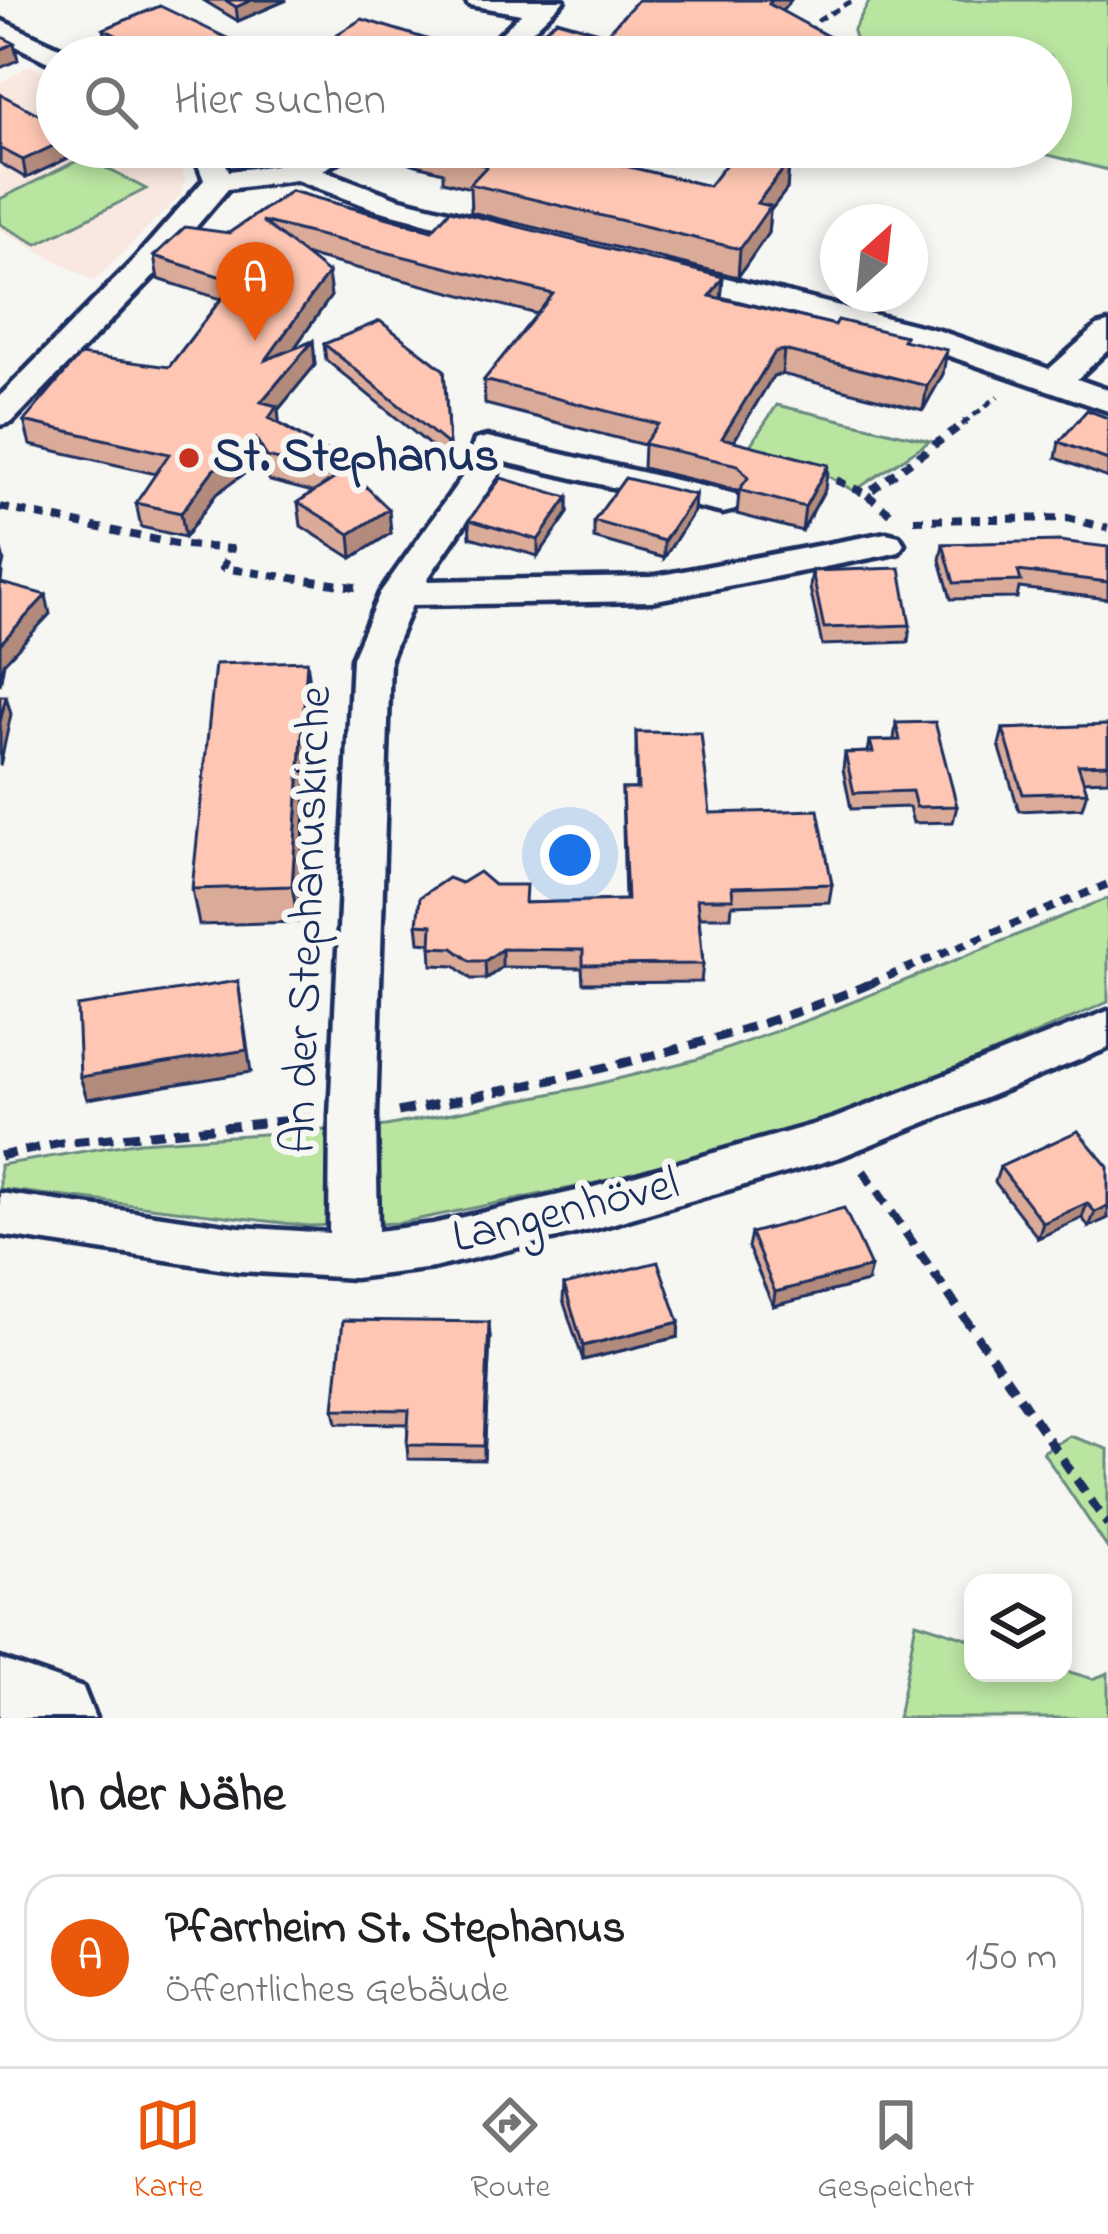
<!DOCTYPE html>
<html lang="de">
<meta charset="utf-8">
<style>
:root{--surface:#fff;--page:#f6f6f6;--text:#202124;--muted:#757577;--line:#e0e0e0;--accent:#ea580c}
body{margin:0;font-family:"Indie Flower",sans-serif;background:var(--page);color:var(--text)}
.controls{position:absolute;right:36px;bottom:36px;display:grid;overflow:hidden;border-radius:24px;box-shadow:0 6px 18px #0003}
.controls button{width:108px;height:108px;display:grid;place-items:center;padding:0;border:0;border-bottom:3px solid var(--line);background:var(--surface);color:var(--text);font:60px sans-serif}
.compass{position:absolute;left:820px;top:204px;width:108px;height:108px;border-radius:50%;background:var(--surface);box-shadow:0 6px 18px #0003;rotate:27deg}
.you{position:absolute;left:570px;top:855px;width:42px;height:42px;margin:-30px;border:9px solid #fff;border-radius:50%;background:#1a73e8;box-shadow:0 0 0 18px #1a73e833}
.badge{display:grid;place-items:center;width:78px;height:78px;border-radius:50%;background:var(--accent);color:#fff;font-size:39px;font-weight:700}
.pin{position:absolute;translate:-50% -99px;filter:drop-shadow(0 3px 6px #0008)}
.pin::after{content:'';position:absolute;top:63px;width:42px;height:36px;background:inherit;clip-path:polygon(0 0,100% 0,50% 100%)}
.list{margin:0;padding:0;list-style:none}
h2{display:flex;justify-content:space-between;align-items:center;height:156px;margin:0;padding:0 48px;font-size:51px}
h2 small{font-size:39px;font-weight:400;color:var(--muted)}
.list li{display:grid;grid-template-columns:78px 1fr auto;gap:36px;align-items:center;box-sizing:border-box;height:168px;margin:0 24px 24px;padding:0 24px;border:3px solid var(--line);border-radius:36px}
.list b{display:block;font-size:45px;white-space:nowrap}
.list p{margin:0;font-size:39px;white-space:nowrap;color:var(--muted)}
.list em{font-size:39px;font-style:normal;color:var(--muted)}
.icon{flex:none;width:66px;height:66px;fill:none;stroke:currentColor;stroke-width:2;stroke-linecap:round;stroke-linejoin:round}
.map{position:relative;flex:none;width:1108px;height:1718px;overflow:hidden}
.search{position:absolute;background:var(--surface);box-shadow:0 6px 18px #0003;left:36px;right:36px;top:36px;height:132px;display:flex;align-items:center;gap:30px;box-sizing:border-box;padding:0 42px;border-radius:66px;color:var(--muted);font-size:45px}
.sheet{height:348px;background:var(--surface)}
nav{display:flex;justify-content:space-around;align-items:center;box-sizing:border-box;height:168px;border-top:3px solid var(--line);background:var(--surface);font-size:33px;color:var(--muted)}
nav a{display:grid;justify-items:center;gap:6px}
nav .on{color:var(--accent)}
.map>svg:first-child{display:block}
</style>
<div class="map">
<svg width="1108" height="1718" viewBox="0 0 1108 1718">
<rect width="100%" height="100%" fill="#f6f6f2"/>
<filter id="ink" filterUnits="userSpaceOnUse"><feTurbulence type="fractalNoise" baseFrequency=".00833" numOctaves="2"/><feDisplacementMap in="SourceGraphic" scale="24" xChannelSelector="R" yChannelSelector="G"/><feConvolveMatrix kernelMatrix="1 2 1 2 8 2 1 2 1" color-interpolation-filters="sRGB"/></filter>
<g filter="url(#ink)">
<path fill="#f9e8df" d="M30,65l27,14v68h117l11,32 -4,16 -87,86 -94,-51v-147z"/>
<path fill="#bae5a1" stroke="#6a8a80" stroke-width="3" d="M870,0h238v170l-91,-23h34v-90h-191l-7,-26z
M85,157l61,32 -109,55 -37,-20v-25z
M777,405l153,36 -76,50 -28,-16 -77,-28z
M1108,898v104l-198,87 -128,44 -167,46 -215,44 -92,3 -308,-37v-24l140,-23 246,-16 199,-39 113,-28 115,-41z
M1070,1436l38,13v100l-65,-97z
M916,1622l57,18v33l90,-3 30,9 15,-6v45h-210z"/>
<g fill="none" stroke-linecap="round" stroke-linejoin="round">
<g stroke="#1b2f5e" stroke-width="9">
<path id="lane" d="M245,147h18l43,24 -12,3z"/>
</g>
<g stroke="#1b2f5e" stroke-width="9">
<path id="street" d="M465,0h99l-59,57h-28l44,-43 -52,-9z
M0,20l68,31 4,6h-15v7l-7,-1 -50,-25z
M191,147h28l10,24 63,-8 34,-16h37l-40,23 74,28 112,28 4,6 -15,9 -121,-31 -81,-30 -68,9 -73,86 -143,147 -12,3v-29l133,-135 71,-81z
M670,264l270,67 109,38 48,-43 11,-3v27l-31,29 31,11v21l-190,-66 -259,-65 -4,-7 4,-7z
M487,437l236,54 12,3 6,8 -6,8 -12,3 -222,-52 -4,16 -71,104 225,-4 235,-44 13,3 5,8 -5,8 -13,3 -235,46 -239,4 -22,53 -14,458 2,115 55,-7 161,-37 239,-68 275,-108v37l-268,109 -246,72 -161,39 -79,10 -115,-7 -239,-36v-42l239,34 90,6 1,-117 22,-458 28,-65 83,-117 12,-36z"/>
</g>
<g stroke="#1b2f5e" stroke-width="9">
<path id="secondary" d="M0,1659l83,29 12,30h-95z"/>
</g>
<path stroke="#1b2f5e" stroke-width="4.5" stroke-dasharray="9 6" stroke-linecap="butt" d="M809,34l10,-14 34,-20
M962,425l36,-29"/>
<path stroke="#1b2f5e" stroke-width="8" stroke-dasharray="10 9" stroke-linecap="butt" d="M819,472l47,22
M0,507l176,37 55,5 -8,19 138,20
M890,513l-24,-19 100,-72
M914,520l153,-2 41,10
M870,984l238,-100"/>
<path stroke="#1b2f5e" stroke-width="9" stroke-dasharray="15 10" stroke-linecap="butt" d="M398,1112c164,-33 324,-66 479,-131
M0,1156l61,-13 251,-25
M863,1171l245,354"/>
<use href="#lane" fill="#f6f6f2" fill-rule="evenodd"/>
<use href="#street" fill="#f6f6f2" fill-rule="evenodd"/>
<use href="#secondary" fill="#f6f6f2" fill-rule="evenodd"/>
</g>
<path fill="#dbab9a" stroke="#1b2f5e" stroke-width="3" d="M203,0h84l-49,21z
M104,29l163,28h-140l-20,-10z
M0,94l57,53h23l1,5 -55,26 -26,-15z
M389,147h252l-21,18 89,21 80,-24 -2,27 -17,22 -2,22 -30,44 -267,-65 -1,-24 -27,-7v-9l-53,-14z
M291,191l141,39 291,47 -2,21 114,27 70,11 -1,4 39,34 -20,36 -141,-36 -9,2 -39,65 91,48 -23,42 -65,-17 2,-21 -3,-3 -93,-22 1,-23 -159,-41 -1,-24 53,-66 -232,-59 26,41 -37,53 19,-8 2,24 -37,45 1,13 80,48 1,9 31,53 -39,25 -51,-32 -3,-24 15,-10 -43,-11 -11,-18 -43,31 -31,43 -44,-10 -5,-24 20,-29 -126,-29 -6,-24 145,-54 52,-68 -63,-20 -4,-23 75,-23z
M324,344l120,26 6,92 -124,-102z
M1108,418v60l-52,-20 3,-16z
M695,495l-1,16 -30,47 -70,-20v-17z
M568,497v16l-30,43 -68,-19 -1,-17z
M943,544l165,3v52l-89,-11 -2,10 -66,1 -11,-39z
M812,571l98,54 -2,17 -86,3 -12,-57z
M312,698l-14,224 -99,3 -7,-36z
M896,723l61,83 -4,16 -40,1 -4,-16 -58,2 -8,-40 2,-16 23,-1 2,-11 24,-1z
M1108,725v55l-25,1 4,11 -5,16 -63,3 -20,-66 4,-16z
M636,732l74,81 122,71 -3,18 -97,3 -1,12h-32l4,47 -2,18 -118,1 -1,-15 -80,-1 -16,12h-15l-16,-13 -23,-1 -1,-22 -12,-1 -2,-18 44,-41 33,2 33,18 98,-3 -3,-111h14z
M1078,1131l30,87 -19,9 -7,-9 -44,20 -43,-56 5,-15z
M751,1233l116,49 -94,24 -25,-59z
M564,1285l115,37 -1,15 -95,23 -20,-60z
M490,1337l-6,123 -76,-1 -1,-14 1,-21 -71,-1 -3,-14z"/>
<path fill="#b28b7d" stroke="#1b2f5e" stroke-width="3" d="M252,0h35l-49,21 -2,-14z
M772,0h19l-24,30 2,-26z
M433,41l1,16h-27z
M14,43l4,17 -18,8v-18z
M846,46l-1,11h-26z
M57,144v3h23l1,5 -55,26 -3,-18z
M610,147h31l-46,39 1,-27z
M789,162l-2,27 -17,22 -2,22 -30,44 2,-28 17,-46z
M328,273l3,23 -62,88 -3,-24z
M723,277l-2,24 -11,-5z
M313,341l2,24 -37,45 2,20 -7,12 -12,-40z
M784,350l-2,24 -9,2 -52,86 1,-24 53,-86z
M947,350l-4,24 -20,36 4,-24z
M256,439l3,24 -43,31 -31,43 -4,-24 32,-43z
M828,465l-3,24 -23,42 3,-24z
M695,495l-1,16 -30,47v-17z
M568,497v16l-30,43v-16z
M389,509l2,24 -39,25 -2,-24z
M0,546l4,14 -4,19z
M46,595l4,19 -46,49 -4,22v-41z
M307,661l5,37 -14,224 -6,-36z
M6,696l5,18 -11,52v-44z
M502,949v18l-16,12 -1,-18z
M238,981l13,91 -164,27 -7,-22z
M1087,1203l-5,15 -44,20 5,-15z
M1108,1206v12l-19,9 6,-15z
M871,1267l-4,15 -94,24 2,-14z
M489,1322l1,15 -6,123v-14z
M679,1322l-1,15 -95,23v-14z"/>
<path fill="#ffc7b3" stroke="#1b2f5e" stroke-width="3" d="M225,0h27l-16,7z
M638,0h134l-3,4 77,42 -27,11h-343l10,-8 23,7 48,-36 49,14z
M160,6l107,51h-108l-55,-28z
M362,19l71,22 -26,16h-113l19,-8z
M0,36l14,7 -14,7z
M0,94l57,30v20l-34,16 -23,-12z
M448,147h162l-14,12 113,27 28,-36 52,12 -32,41 13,3 -30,43 -270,-65 17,-18 -45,-12 8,-6z
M291,191l141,39 18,-20 273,67 -13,19 125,29 3,-5 67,16 -2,4 44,10 -20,36 -143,-36 -9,2 -53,86 106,27 -23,42 -66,-17 9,-12 -10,-13 -94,-21 14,-20 -174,-44 69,-86 -291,-73 66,52 -62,87 47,-19 -52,61 16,4 -8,12 90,53 -3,6 33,32 -39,25 -52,-32 42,-27 -73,-18 -11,-18 -43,31 -32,43 -45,-10 33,-49 -145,-33 56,-66 89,12 66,-86 -81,-25 31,-29 44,6z
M380,321l64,49 5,76 -125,-102z
M1087,410l21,8v42l-49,-18z
M501,478l67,19 -30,43 -69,-20z
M625,478l70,17 -31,46 -70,-20z
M1059,541l49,6v35l-90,-11 3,10 -67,2 -11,-39z
M900,568l10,57 -86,3 -12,-57z
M0,573h2l-1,10 45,12 -46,49z
M307,661l-15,225 -100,3 23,-225z
M0,696h6l-6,26z
M935,722l22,84 -41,1 -4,-16 -58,2 -9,-40 28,-1 -3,-11 30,-1 -4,-17z
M1108,725v39l-30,1 9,27 -64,2 -20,-65z
M636,732l65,1 9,80 108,-3 14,74 -100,3 1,12h-36l6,65 -120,1v-15l-81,-1 -17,12h-15l-17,-13 -22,-1 1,-22 -15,-1 3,-27 28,-19 13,5 18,-11 15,13h32l-1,18 102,-3 -5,-111h16z
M238,981l9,69 -167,27 -3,-71z
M1078,1131l30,36v39l-13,6 -8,-9 -44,20 -43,-56z
M844,1208l27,59 -96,25 -24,-59z
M658,1262l21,60 -96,24 -19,-61z
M343,1320l146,2 -5,124 -77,-1 2,-35 -75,-1z"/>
</g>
<circle fill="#c8321e" stroke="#f6f6f2" stroke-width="4.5" cx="189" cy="458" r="12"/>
<g text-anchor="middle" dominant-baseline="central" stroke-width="12" stroke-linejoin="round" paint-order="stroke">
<g font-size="48" font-weight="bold" fill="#1b2f5e" stroke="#f6f6f2" text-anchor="start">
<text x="213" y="458">St. Stephanus</text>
</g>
<g font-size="48" fill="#1b2f5e" stroke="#f6f6f2">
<text transform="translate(309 920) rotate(-88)">An der Stephanuskirche</text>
<text transform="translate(566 1212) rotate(-14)">Langenhövel</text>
</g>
</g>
</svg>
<div class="controls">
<button><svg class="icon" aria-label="layers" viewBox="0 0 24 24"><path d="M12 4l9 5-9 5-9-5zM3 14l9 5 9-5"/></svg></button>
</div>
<svg class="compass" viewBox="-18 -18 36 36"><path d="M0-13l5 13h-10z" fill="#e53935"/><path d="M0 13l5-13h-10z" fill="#757577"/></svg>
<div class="you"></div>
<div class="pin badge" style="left:255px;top:341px">A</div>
<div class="search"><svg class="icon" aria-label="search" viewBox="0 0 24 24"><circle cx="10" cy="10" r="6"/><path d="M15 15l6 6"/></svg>Hier suchen</div>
</div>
<section class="sheet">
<h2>In der Nähe<small></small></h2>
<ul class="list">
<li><span class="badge">A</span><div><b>Pfarrheim St. Stephanus</b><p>Öffentliches Gebäude</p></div><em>150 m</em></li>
</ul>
</section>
<nav>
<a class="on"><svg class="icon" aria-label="map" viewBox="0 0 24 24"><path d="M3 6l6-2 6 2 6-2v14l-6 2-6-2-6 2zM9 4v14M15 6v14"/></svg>Karte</a>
<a><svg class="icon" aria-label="directions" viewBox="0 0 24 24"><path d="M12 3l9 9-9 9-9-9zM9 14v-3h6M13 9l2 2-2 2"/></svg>Route</a>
<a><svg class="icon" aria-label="saved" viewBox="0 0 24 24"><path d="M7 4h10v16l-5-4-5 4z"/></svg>Gespeichert</a>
</nav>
